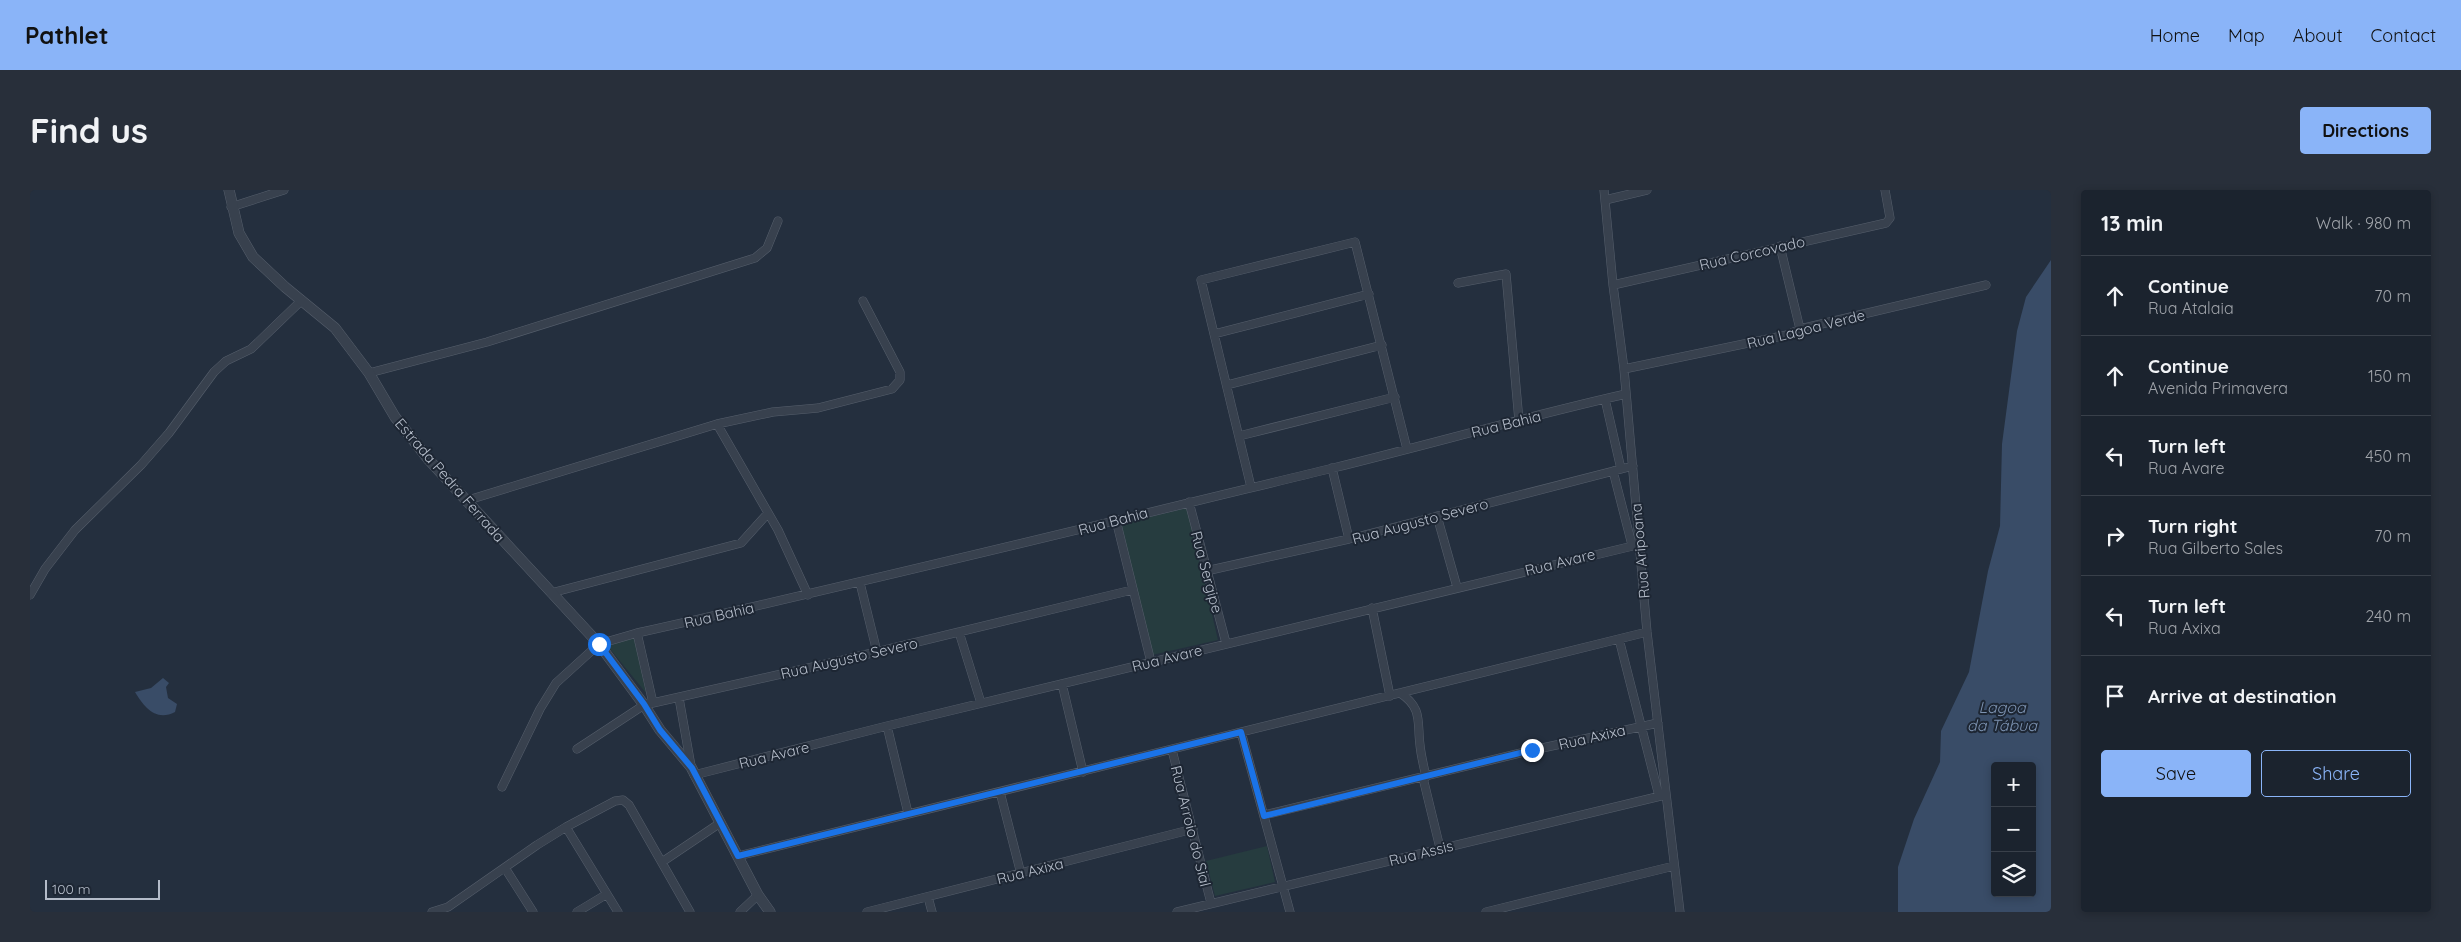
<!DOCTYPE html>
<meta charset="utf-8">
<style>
:root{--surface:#1b232e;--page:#282f3a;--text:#f1f3f6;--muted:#a0a4aa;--line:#39404a;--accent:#8ab4f8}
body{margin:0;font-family:Quicksand,sans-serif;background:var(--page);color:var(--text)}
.controls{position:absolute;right:15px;bottom:15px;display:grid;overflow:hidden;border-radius:5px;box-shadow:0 2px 8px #0003}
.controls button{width:45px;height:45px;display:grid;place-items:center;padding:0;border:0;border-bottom:1px solid var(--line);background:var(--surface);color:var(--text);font:25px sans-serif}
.scale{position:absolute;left:15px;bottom:12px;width:115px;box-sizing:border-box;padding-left:5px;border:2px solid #b4bcc9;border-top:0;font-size:14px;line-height:18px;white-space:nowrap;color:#b4bcc9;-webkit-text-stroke:4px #1d2633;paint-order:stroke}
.stop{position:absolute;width:15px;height:15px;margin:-11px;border:4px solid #1a73e8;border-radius:50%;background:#fff}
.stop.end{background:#1a73e8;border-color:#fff;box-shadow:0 1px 5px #0008}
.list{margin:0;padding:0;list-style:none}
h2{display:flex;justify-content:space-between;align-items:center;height:65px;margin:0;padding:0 20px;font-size:21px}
h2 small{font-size:16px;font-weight:400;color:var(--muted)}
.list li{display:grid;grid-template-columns:32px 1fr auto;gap:15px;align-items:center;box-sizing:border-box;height:80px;padding:0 20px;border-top:1px solid var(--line)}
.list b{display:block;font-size:19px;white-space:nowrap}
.list p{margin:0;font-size:16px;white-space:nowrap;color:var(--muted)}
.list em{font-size:16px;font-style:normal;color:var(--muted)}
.actions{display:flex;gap:10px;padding:15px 20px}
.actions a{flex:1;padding:11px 0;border:1px solid var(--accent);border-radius:5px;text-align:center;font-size:18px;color:var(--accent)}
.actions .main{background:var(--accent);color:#111}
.icon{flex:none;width:28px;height:28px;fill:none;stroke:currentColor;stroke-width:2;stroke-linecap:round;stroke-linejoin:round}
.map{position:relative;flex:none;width:2021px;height:722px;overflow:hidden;border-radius:5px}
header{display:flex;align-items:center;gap:30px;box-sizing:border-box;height:70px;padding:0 25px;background:var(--accent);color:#111}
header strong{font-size:24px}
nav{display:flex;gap:28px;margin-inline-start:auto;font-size:18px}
.intro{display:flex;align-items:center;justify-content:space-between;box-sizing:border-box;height:120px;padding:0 30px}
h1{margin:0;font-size:35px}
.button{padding:12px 22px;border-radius:5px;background:var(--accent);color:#111;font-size:18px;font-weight:700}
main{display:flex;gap:30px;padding:0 30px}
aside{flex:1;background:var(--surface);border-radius:5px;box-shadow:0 2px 8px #0003}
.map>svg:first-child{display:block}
</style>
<header>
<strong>Pathlet</strong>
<nav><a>Home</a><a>Map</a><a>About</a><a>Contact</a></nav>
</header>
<div class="intro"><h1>Find us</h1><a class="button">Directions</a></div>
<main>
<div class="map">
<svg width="2021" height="722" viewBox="0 0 2021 722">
<rect width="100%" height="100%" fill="#242f3e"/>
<path fill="#263c3f" d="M1157,318l31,132 -66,15 -31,-131z
M604,447l12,56 -40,-49z
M1237,656l8,36 -60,14 -9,-35z"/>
<path fill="#394c67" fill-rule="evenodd" d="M2021,70v652h-153v-45l16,-48 26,-57 1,-31 28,-59 19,-101 12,-45 2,-82 15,-113 9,-34zM1965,576h37v127h-37z
M133,488l6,5 -3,4 2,11 9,6 -2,8c-19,10 -31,-5 -40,-20l16,-4z"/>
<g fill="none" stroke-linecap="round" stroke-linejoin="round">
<g stroke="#565f6c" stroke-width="9">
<path id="minor" d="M1574,0l9,95 11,84 23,263 33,280
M1575,10l42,-10
M201,17l53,-17
M1750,56l20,83
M1428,93l48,-9 13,147
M1583,95l273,-62 4,-5 -5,-28
M1184,144l155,-40
M1594,179l163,-34 13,-6 186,-44
M339,183l118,-31 268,-84 12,-10 11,-27
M1197,195l155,-40
M1575,209l16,70
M687,234l61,106 30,65
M1209,246l156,-39
M1302,278l17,71
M1583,281l19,74
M1221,297l-50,-207 154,-38 52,207
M435,311l252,-77 56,-12 45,-4 74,-19 8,-9v-8l-37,-71
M1159,312l37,141
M1407,326l20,71
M1086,330l35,142
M1176,381l143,-32 284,-73
M830,393l17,69
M521,403l190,-50 27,-30
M0,405l15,-26 30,-39 66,-65 28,-32 45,-61 12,-11 25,-12 51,-49
M1342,418l18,88
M929,442l22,71
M607,443l16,70
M1589,449l40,157
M1032,494l21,88
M1370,503c23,15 17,29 20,52 1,11 4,22 6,32
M649,508l12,68
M857,536l21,87
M1211,542l49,180
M547,559l67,-44 195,-44 293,-71
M1142,560l39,153
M664,585l193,-49 754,-182
M1393,588l17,70
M472,597l38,-78 16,-26 43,-39 38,-11c233,-52 465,-109 696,-165 98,-24 195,-52 293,-74
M970,602l21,82
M1234,625l269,-65 125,-27
M536,637l52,85
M708,666l909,-224
M632,672l58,-39
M475,678l28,44
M898,707l4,15
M402,722l16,-5 89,-62 29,-18 49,-26 8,-1 6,5 61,107
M547,722l30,-18
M710,722l18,-17
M837,722l326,-83
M1147,722l488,-117
M1456,722l188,-46"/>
</g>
<g stroke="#565f6c" stroke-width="11">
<path id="tertiary" d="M199,0l10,43 14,24 32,30 50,41 34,45 26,44 34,43 170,184 45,61 16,25 31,37 67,128 12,17"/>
</g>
<use href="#minor" stroke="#38414e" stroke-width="8"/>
<use href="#tertiary" stroke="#38414e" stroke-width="10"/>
</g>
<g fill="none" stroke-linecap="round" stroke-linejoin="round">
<path stroke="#1a73e8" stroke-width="6" d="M569,454l45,60 16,26 32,38 46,88 503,-124 23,84 268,-66"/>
</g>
<g text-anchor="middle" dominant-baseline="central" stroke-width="4" stroke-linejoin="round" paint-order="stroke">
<g font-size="15" fill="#b4bcc9" stroke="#1d2633">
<text transform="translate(1722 63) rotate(-13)">Rua Corcovado</text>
<text transform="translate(1776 139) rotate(-14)">Rua Lagoa Verde</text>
<text transform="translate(1476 234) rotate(-14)">Rua Bahia</text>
<text transform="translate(420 290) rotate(49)">Estrada Pedra Ferrada</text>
<text transform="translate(1083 331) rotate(-15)">Rua Bahia</text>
<text transform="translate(1390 331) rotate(-15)">Rua Augusto Severo</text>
<text transform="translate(1610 361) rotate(-95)">Rua Aripoana</text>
<text transform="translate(1530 372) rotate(-14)">Rua Avare</text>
<text transform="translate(1177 382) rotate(75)">Rua Sergipe</text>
<text transform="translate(689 425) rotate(-13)">Rua Bahia</text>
<text transform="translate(819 468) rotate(-13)">Rua Augusto Severo</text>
<text transform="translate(1137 468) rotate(-14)">Rua Avare</text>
<text transform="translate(1562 547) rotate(-13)">Rua Axixa</text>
<text transform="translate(744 565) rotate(-14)">Rua Avare</text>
<text transform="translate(1161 636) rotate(76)">Rua Arroio do Sial</text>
<text transform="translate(1391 663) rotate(-14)">Rua Assis</text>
<text transform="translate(1000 681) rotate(-14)">Rua Axixa</text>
</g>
<g font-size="16" font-style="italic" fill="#7c92b1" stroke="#1d2633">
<text x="1972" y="517">Lagoa<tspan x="1972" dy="18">da Tábua</tspan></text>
</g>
</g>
</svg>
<div class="controls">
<button>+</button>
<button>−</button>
<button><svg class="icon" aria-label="layers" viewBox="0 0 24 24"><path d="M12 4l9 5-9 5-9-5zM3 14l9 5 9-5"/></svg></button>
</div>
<div class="scale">100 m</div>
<div class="stop" style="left:569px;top:454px"></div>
<div class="stop end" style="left:1502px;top:560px"></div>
</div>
<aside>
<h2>13 min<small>Walk · 980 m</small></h2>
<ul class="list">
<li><svg class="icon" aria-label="ahead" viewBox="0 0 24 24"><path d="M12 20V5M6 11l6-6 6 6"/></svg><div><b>Continue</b><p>Rua Atalaia</p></div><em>70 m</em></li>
<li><svg class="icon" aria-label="ahead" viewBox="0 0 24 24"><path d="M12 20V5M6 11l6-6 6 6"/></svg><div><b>Continue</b><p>Avenida Primavera</p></div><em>150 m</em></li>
<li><svg class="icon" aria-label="left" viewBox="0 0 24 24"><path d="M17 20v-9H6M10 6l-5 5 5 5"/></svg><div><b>Turn left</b><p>Rua Avare</p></div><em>450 m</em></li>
<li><svg class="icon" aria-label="right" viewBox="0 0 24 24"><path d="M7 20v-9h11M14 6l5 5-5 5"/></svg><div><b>Turn right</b><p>Rua Gilberto Sales</p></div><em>70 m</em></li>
<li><svg class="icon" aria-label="left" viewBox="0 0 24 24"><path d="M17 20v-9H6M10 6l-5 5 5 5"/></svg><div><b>Turn left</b><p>Rua Axixa</p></div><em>240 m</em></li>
<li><svg class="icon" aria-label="arrive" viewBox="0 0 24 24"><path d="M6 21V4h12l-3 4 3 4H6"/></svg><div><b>Arrive at destination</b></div></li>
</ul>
<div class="actions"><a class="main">Save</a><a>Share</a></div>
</aside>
</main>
